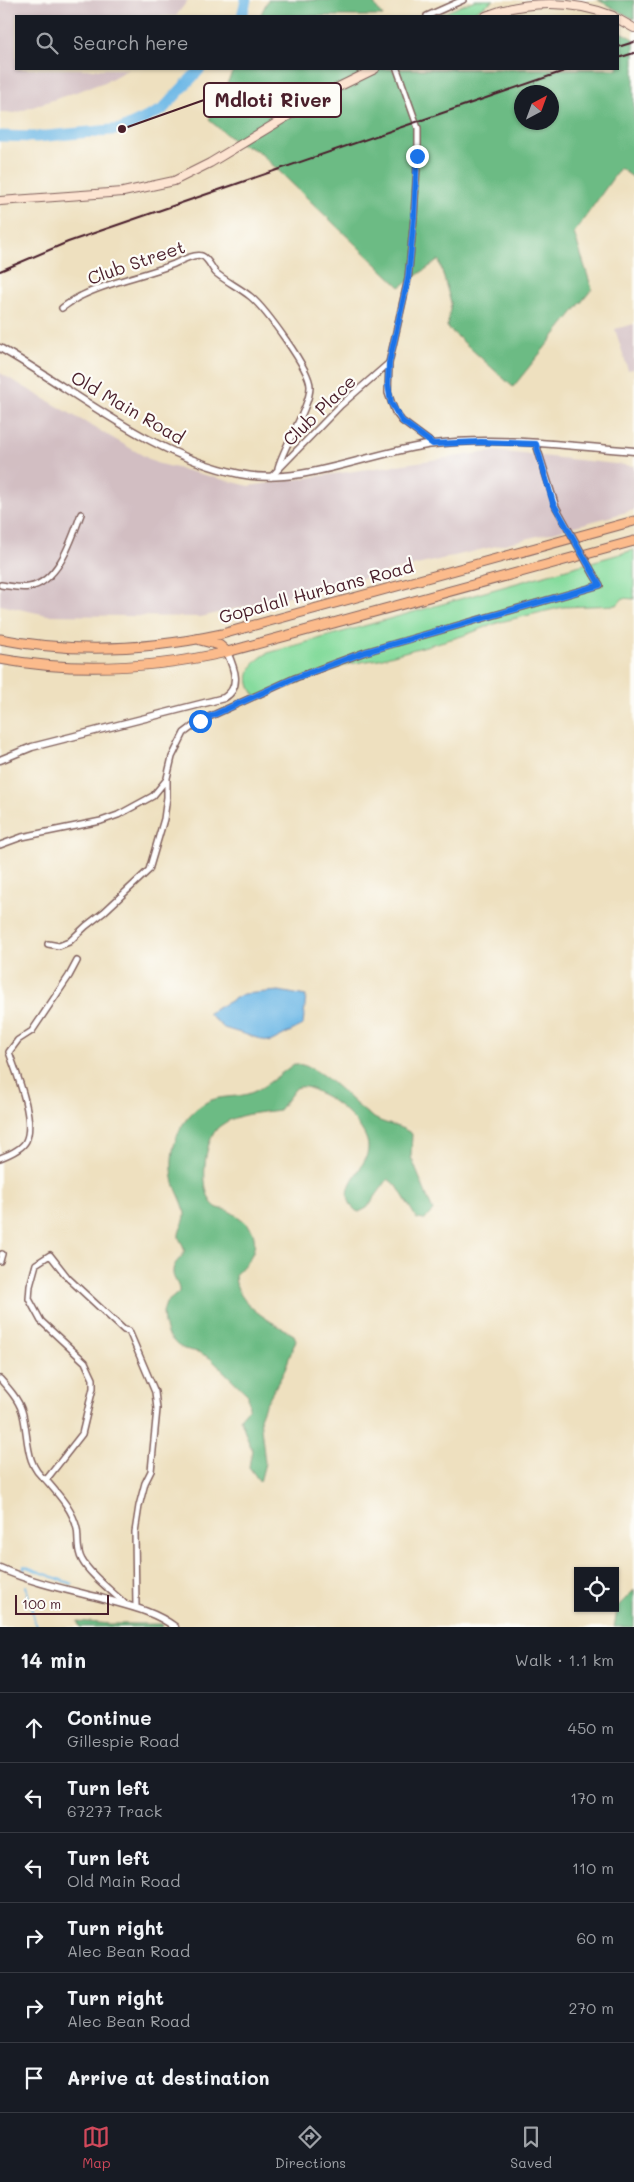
<!DOCTYPE html>
<meta charset="utf-8">
<style>
:root{--surface:#171b24;--page:#242831;--text:#f1f3f6;--muted:#9ea1a6;--line:#363941;--accent:#d1495b}
body{margin:0;font-family:Mali,sans-serif;background:var(--page);color:var(--text)}
.controls{position:absolute;right:15px;bottom:15px;display:grid;overflow:hidden;border-radius:0px;box-shadow:0 1px 4px #0004}
.controls button{width:45px;height:45px;display:grid;place-items:center;padding:0;border:0;border-bottom:1px solid var(--line);background:var(--surface);color:var(--text);font:25px sans-serif}
.compass{position:absolute;left:514px;top:85px;width:45px;height:45px;border-radius:50%;background:var(--surface);box-shadow:0 1px 4px #0004;rotate:41deg}
.scale{position:absolute;left:15px;bottom:12px;width:94px;box-sizing:border-box;padding-left:5px;border:2px solid #4a1f2b;border-top:0;font-size:14px;line-height:18px;white-space:nowrap;color:#4a1f2b;-webkit-text-stroke:4px #fdfcf7;paint-order:stroke}
.stop{position:absolute;width:15px;height:15px;margin:-11px;border:4px solid #1a73e8;border-radius:50%;background:#fff}
.stop.end{background:#1a73e8;border-color:#fff;box-shadow:0 1px 5px #0008}
.list{margin:0;padding:0;list-style:none}
h2{display:flex;justify-content:space-between;align-items:center;height:65px;margin:0;padding:0 20px;font-size:21px}
h2 small{font-size:16px;font-weight:400;color:var(--muted)}
.list li{display:grid;grid-template-columns:32px 1fr auto;gap:15px;align-items:center;box-sizing:border-box;height:70px;padding:0 20px;border-top:1px solid var(--line)}
.list b{display:block;font-size:19px;white-space:nowrap}
.list p{margin:0;font-size:16px;white-space:nowrap;color:var(--muted)}
.list em{font-size:16px;font-style:normal;color:var(--muted)}
.icon{flex:none;width:28px;height:28px;fill:none;stroke:currentColor;stroke-width:2;stroke-linecap:round;stroke-linejoin:round}
.map{position:relative;flex:none;width:634px;height:1627px;overflow:hidden}
.search{position:absolute;background:var(--surface);box-shadow:0 1px 4px #0004;left:15px;right:15px;top:15px;height:55px;display:flex;align-items:center;gap:12px;box-sizing:border-box;padding:0 18px;border-radius:0px;color:var(--muted);font-size:19px}
.sheet{height:485px;background:var(--surface)}
nav{display:flex;justify-content:space-around;align-items:center;box-sizing:border-box;height:70px;border-top:1px solid var(--line);background:var(--surface);font-size:14px;color:var(--muted)}
nav a{display:grid;justify-items:center;gap:2px}
nav .on{color:var(--accent)}
.map>svg:first-child{display:block}
</style>
<div class="map">
<svg width="634" height="1627" viewBox="0 0 634 1627">
<rect width="100%" height="100%" fill="#fdfcf7"/>
<filter id="ink" filterUnits="userSpaceOnUse"><feTurbulence type="fractalNoise" baseFrequency=".02" numOctaves="2"/><feDisplacementMap in="SourceGraphic" scale="10" xChannelSelector="R" yChannelSelector="G"/><feConvolveMatrix kernelMatrix="1 2 1 2 8 2 1 2 1" color-interpolation-filters="sRGB"/></filter>
<filter id="wash" filterUnits="userSpaceOnUse"><feTurbulence type="fractalNoise" baseFrequency=".0096" numOctaves="4" result="noise"/><feDisplacementMap in="SourceGraphic" scale="20" xChannelSelector="R" yChannelSelector="G"/><feGaussianBlur stdDeviation="1.12" result="paint"/><feColorMatrix in="noise" values="0 0 0 0 0 0 0 0 0 0 0 0 0 0 0 0 0 1.4 0 .05"/><feComposite in="paint" operator="in"/></filter>
<g filter="url(#wash)">
<rect width="100%" height="100%" fill="#eee0bf"/>
<path fill="#d2bec2" d="M0,0h188l-12,16h-160v53h113l-24,13 -90,31 -15,-1z
M634,324v45l-6,1 -13,-41z
M0,373l156,90 93,23 246,-35 139,15v44l-84,23 -349,84 -154,-2 -47,-10z"/>
<path fill="#86db9d" stroke="#687d64" d="M475,0h19l-27,16h-30z
M634,550v49l-11,-1 -6,7 -54,2 -63,15 -38,14 -83,23 -30,5 -92,34c-16,-18 -8,-35 11,-45z"/>
<path fill="#6cbb84" stroke="#5b6d58" fill-rule="evenodd" d="M268,0h103l12,16h-123z
M598,0h36v19z
M618,30l16,9v139l-14,-10 -46,65 18,56 -79,98 -66,-60 4,-24 -12,-43 -39,27 -142,-136 -24,-10 -25,-21 25,-51h158l2,2 3,-2h221zM522,92h30v30h-30z
M294,1064c28,-1 60,44 82,55 11,6 26,7 36,15l-1,23 22,54 -9,9 -7,-1 -20,-33 -9,-7 -21,29 -8,4c-4,-1 -5,-3 -8,-7 -12,-21 16,-36 17,-57 1,-19 -31,-47 -47,-54 -7,-4 -16,-10 -25,-6l-17,22c-20,3 -42,3 -59,16 -17,12 -22,69 -4,81 3,2 8,2 11,3 9,5 23,13 26,23 6,19 -6,29 -18,42 0,30 37,47 59,60l2,5 -13,34 -18,31 -5,13 5,45 -5,19 -11,-15 3,-17 -12,-32 9,-10 -1,-13 -38,-37 -12,-6 -14,-3 -7,-4 -10,-11 -3,-10 -1,-12 3,-9 13,-11c1,-8 -7,-13 -6,-21 0,-9 9,-12 11,-19 1,-6 -4,-10 -5,-15 -1,-7 6,-14 6,-22 0,-10 -8,-22 -11,-32 -7,-30 3,-64 31,-80 15,-9 33,-4 48,-11 14,-6 28,-19 41,-28z
M634,1590v37h-20l4,-21z
M77,1621l33,3h52l1,3h-83z"/>
<path fill="#6db8e6" stroke="#5c6c88" d="M279,991l27,5 -3,29 -33,17 -46,-14 -16,-15 35,-19z"/>
<g fill="none" stroke-linecap="round" stroke-linejoin="round">
<path stroke="#6db8e6" stroke-width="2" d="M24,1571v-5l48,18
M26,1586l10,41"/>
<path stroke="#6db8e6" stroke-width="11" d="M242,16l4,-16
M0,136l37,1 85,-8 40,-19 38,-41"/>
</g>
</g>
<g filter="url(#ink)">
<g fill="none" stroke-linecap="round" stroke-linejoin="round">
<g stroke="#83635f" stroke-width="8">
<path id="minor" d="M427,16l36,-16
M397,69l21,59v20l-4,69 -6,62 -19,84 -1,30 7,19 7,9 31,23
M62,308c6,-4 12,-9 19,-12 29,-15 63,-20 93,-32 6,-3 21,-11 28,-8 6,2 10,13 14,17 11,9 24,15 35,24 14,12 60,73 59,90 0,20 -26,58 -32,81
M536,444l20,63
M271,477l70,-72 48,-42
M1,585c9,1 19,4 28,2 30,-5 43,-49 52,-73
M0,845l22,-8 79,-16 17,-6 35,-19 14,-17
M48,944l11,2 10,-4 17,-16 18,-14 45,-42 15,-51 3,-22v-19l5,-21 12,-24 16,-12 95,-43 70,-26 235,-67 -6,-10
M0,1158c8,-3 22,-9 26,-17 10,-21 -10,-69 -17,-89l9,-12 14,-9 37,-55 8,-15
M0,1261l2,-7
M0,1379c9,10 18,20 22,32 7,22 2,55 24,69
M125,1604c-13,-13 -35,-29 -43,-44 -6,-10 -3,-21 -5,-31 -4,-19 -19,-35 -31,-49l36,-46 11,-46v-9l-8,-17 -44,-41 -12,-22 1,-13 6,-22 14,-9 18,23 56,52 5,1 26,61 2,17 -6,62 -6,12 -6,23 -4,26 1,75"/>
</g>
<g stroke="#83635f" stroke-width="9">
<path id="tertiary" d="M0,348c78,44 151,108 240,126 61,13 132,-23 194,-30 66,-8 134,2 200,7
M0,760l32,-13 192,-49c18,-11 10,-30 3,-46
M0,1568c33,15 69,22 104,31 25,7 50,12 71,28"/>
</g>
<g stroke="#83635f" stroke-width="10">
<path id="secondary" d="M486,16c40,-16 87,-16 127,0
M618,19l16,9
M0,201l123,-9 51,-11 36,-18 116,-70 49,-24"/>
</g>
<g stroke="#83635f" stroke-width="11">
<path id="primary" d="M0,639c75,15 148,11 222,-5l412,-113
M200,640l19,5 8,7
M0,659c77,14 151,10 227,-7l407,-111"/>
</g>
<use href="#minor" stroke="#fff" stroke-width="5"/>
<use href="#tertiary" stroke="#fff" stroke-width="6"/>
<use href="#secondary" stroke="#fde4d1" stroke-width="8"/>
<use href="#primary" stroke="#fbbb8c" stroke-width="9"/>
<path stroke="#4a1f2b" stroke-width="2" d="M618,47l16,-5
M618,58l16,-5
M0,271l68,-29 502,-173"/>
<g stroke="#83635f" stroke-width="8" stroke-linecap="butt">
<path id="minor-bridge" d="M556,507l38,68"/>
</g>
<use href="#minor-bridge" stroke="#fff" stroke-width="5"/>
</g>
</g>
<g fill="none" stroke-linecap="round" stroke-linejoin="round" filter="url(#ink)">
<path stroke="#1a73e8" stroke-width="6" d="M200,721l95,-43 70,-26 235,-67 -47,-82 -17,-59 -55,-2 -48,2 -31,-23 -11,-18 -3,-19 1,-21 19,-84 6,-62 3,-61"/>
</g>
<g text-anchor="middle" dominant-baseline="central" stroke-width="4.5" stroke-linejoin="round" paint-order="stroke">
<g font-size="18" fill="#4a1f2b" stroke="#fdfcf7">
<text transform="translate(136 262) rotate(-19)">Club Street</text>
<text transform="translate(128 407) rotate(30)">Old Main Road</text>
<text transform="translate(319 410) rotate(-44)">Club Place</text>
<text transform="translate(316 591) rotate(-15)">Gopalall Hurbans Road</text>
</g>
</g>
<path fill="none" stroke="#4a1f2b" stroke-width="2" d="M122 129L204 100"/>
<circle fill="#4a1f2b" stroke="#fdfcf7" stroke-width="2" cx="122" cy="129" r="5"/>
<rect fill="#fdfcf7" stroke="#4a1f2b" stroke-width="2" x="204" y="83" width="137" height="34" rx="5"/>
<g font-size="19" text-anchor="middle" font-weight="bold" fill="#4a1f2b">
<text x="273" y="107">Mdloti River</text>
</g>
</svg>
<div class="controls">
<button><svg class="icon" aria-label="locate" viewBox="0 0 24 24"><circle cx="12" cy="12" r="6"/><path d="M12 2v4M12 18v4M2 12h4M18 12h4"/></svg></button>
</div>
<svg class="compass" viewBox="-18 -18 36 36"><path d="M0-13l5 13h-10z" fill="#e53935"/><path d="M0 13l5-13h-10z" fill="#9ea1a6"/></svg>
<div class="scale">100 m</div>
<div class="stop" style="left:200px;top:721px"></div>
<div class="stop end" style="left:417px;top:156px"></div>
<div class="search"><svg class="icon" aria-label="search" viewBox="0 0 24 24"><circle cx="10" cy="10" r="6"/><path d="M15 15l6 6"/></svg>Search here</div>
</div>
<section class="sheet">
<h2>14 min<small>Walk · 1.1 km</small></h2>
<ul class="list">
<li><svg class="icon" aria-label="ahead" viewBox="0 0 24 24"><path d="M12 20V5M6 11l6-6 6 6"/></svg><div><b>Continue</b><p>Gillespie Road</p></div><em>450 m</em></li>
<li><svg class="icon" aria-label="left" viewBox="0 0 24 24"><path d="M17 20v-9H6M10 6l-5 5 5 5"/></svg><div><b>Turn left</b><p>67277 Track</p></div><em>170 m</em></li>
<li><svg class="icon" aria-label="left" viewBox="0 0 24 24"><path d="M17 20v-9H6M10 6l-5 5 5 5"/></svg><div><b>Turn left</b><p>Old Main Road</p></div><em>110 m</em></li>
<li><svg class="icon" aria-label="right" viewBox="0 0 24 24"><path d="M7 20v-9h11M14 6l5 5-5 5"/></svg><div><b>Turn right</b><p>Alec Bean Road</p></div><em>60 m</em></li>
<li><svg class="icon" aria-label="right" viewBox="0 0 24 24"><path d="M7 20v-9h11M14 6l5 5-5 5"/></svg><div><b>Turn right</b><p>Alec Bean Road</p></div><em>270 m</em></li>
<li><svg class="icon" aria-label="arrive" viewBox="0 0 24 24"><path d="M6 21V4h12l-3 4 3 4H6"/></svg><div><b>Arrive at destination</b></div></li>
</ul>
</section>
<nav>
<a class="on"><svg class="icon" aria-label="map" viewBox="0 0 24 24"><path d="M3 6l6-2 6 2 6-2v14l-6 2-6-2-6 2zM9 4v14M15 6v14"/></svg>Map</a>
<a><svg class="icon" aria-label="directions" viewBox="0 0 24 24"><path d="M12 3l9 9-9 9-9-9zM9 14v-3h6M13 9l2 2-2 2"/></svg>Directions</a>
<a><svg class="icon" aria-label="saved" viewBox="0 0 24 24"><path d="M7 4h10v16l-5-4-5 4z"/></svg>Saved</a>
</nav>
